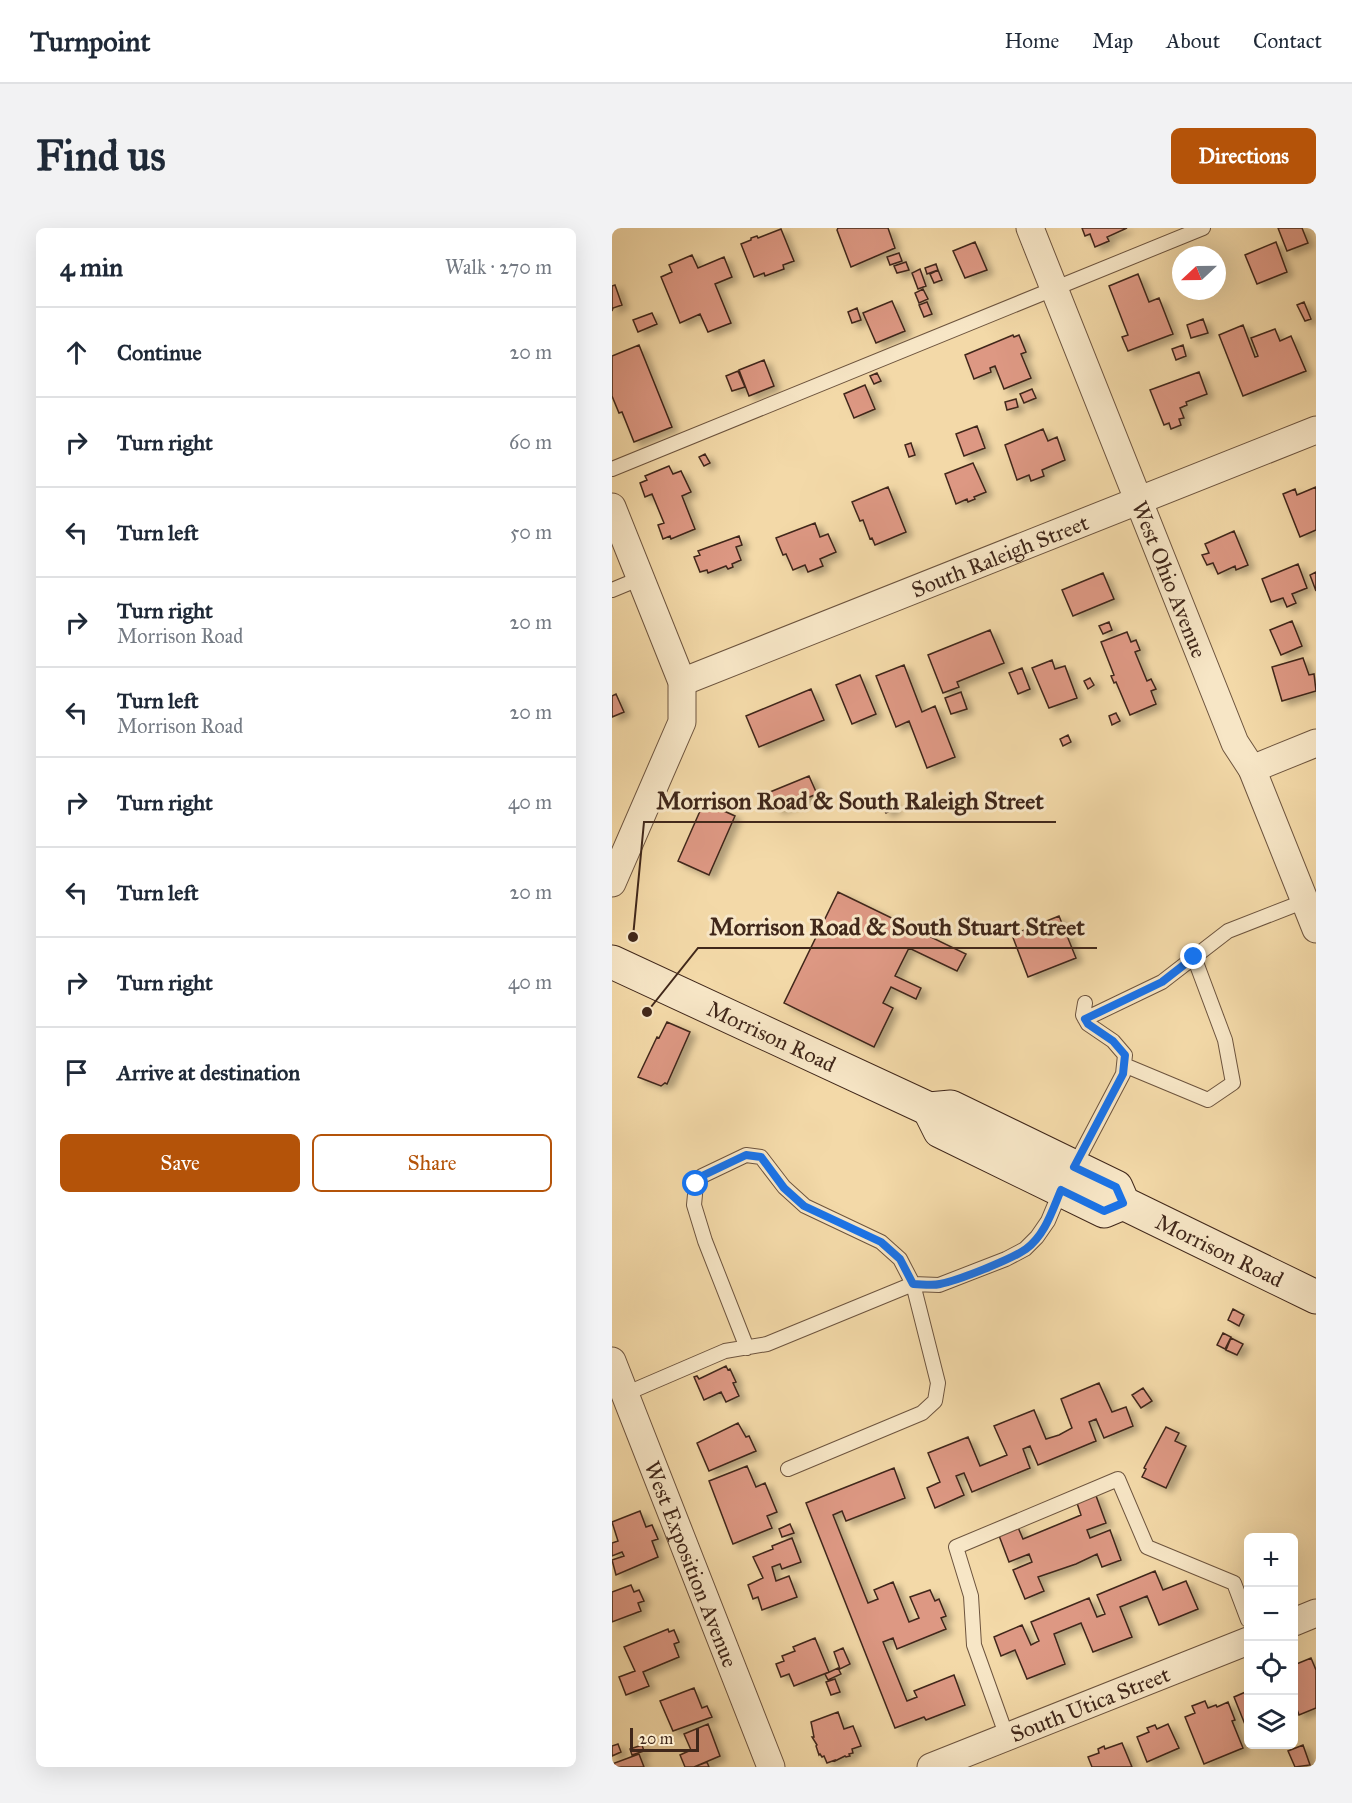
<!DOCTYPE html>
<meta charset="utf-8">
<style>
:root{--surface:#fff;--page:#f2f2f3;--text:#1f2937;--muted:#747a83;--line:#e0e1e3;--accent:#b45309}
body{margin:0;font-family:"IM FELL Great Primer",serif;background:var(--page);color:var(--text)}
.controls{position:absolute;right:18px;bottom:18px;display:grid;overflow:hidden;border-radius:9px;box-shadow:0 6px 24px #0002}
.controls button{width:54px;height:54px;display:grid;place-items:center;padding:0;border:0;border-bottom:2px solid var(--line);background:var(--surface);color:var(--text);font:30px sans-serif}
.compass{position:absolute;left:560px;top:18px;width:54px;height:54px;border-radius:50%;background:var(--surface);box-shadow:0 6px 24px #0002;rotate:248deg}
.scale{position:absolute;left:18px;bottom:15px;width:69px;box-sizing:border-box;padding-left:6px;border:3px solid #40271a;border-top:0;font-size:16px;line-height:21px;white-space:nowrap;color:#40271a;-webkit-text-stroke:4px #f7e6c6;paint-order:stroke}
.stop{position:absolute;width:18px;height:18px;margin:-14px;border:4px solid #1a73e8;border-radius:50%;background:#fff}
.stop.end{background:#1a73e8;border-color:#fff;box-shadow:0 2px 6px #0008}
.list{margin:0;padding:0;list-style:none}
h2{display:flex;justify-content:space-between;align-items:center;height:78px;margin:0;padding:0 24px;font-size:26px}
h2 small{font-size:20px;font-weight:400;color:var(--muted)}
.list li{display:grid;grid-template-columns:39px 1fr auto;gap:18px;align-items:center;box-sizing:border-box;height:90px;padding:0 24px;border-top:2px solid var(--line)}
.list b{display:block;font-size:22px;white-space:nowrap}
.list p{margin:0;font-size:20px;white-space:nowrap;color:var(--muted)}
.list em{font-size:20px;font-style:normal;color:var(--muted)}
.actions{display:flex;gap:12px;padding:18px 24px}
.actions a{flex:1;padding:14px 0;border:2px solid var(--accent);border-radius:9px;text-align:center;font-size:21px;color:var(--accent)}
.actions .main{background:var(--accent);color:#fff}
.icon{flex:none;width:33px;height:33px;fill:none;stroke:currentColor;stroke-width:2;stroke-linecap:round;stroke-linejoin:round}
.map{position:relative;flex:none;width:704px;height:1539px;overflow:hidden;border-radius:9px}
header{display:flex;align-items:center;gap:36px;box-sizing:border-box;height:84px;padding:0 30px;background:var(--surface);border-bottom:2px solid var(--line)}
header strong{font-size:28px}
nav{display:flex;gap:33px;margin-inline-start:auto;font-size:21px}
.intro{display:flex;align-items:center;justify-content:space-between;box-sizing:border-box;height:144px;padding:0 36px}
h1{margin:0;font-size:42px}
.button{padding:15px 27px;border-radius:9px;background:var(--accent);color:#fff;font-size:21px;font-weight:700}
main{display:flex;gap:36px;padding:0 36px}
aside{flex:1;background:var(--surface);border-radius:9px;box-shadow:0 6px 24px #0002}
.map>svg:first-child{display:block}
</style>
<header>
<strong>Turnpoint</strong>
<nav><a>Home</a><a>Map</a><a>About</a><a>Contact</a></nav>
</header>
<div class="intro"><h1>Find us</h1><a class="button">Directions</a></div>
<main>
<aside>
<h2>4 min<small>Walk · 270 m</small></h2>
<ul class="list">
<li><svg class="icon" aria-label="ahead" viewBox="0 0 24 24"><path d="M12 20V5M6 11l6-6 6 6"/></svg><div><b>Continue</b></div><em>20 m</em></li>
<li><svg class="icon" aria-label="right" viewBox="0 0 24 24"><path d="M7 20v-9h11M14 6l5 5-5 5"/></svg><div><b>Turn right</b></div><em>60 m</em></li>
<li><svg class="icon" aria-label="left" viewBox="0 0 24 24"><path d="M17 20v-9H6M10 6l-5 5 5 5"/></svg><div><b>Turn left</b></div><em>50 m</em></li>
<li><svg class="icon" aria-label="right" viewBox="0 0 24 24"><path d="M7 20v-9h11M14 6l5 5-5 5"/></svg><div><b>Turn right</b><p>Morrison Road</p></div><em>20 m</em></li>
<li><svg class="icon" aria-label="left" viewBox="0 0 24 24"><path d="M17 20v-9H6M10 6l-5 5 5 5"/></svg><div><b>Turn left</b><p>Morrison Road</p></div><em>20 m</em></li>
<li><svg class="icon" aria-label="right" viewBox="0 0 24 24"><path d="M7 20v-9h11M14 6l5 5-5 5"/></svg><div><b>Turn right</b></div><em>40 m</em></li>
<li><svg class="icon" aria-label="left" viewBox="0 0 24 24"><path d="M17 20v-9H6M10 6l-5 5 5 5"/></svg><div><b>Turn left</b></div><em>20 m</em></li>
<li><svg class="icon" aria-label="right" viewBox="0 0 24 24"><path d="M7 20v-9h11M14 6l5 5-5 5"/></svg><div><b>Turn right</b></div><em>40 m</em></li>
<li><svg class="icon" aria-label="arrive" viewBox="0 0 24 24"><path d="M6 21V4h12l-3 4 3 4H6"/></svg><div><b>Arrive at destination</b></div></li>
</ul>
<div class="actions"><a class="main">Save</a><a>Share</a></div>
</aside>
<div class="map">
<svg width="704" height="1539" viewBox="0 0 704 1539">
<defs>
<filter id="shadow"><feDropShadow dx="6" dy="4" stdDeviation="3" flood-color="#0004"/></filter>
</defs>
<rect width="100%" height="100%" fill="#f3d9a8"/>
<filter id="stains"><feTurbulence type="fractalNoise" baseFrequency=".00333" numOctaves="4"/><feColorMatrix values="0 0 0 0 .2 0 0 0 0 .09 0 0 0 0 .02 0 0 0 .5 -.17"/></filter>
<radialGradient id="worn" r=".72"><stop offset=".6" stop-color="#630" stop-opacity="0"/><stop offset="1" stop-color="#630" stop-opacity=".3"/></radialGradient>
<path fill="#dd9883" stroke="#40271a" stroke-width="1.5" filter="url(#shadow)" d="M226,0h50l7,20 -44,19 -14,-37z
M470,0h45l-20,9 2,4 -14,6 -5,-13 -5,2z
M666,0h24l6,15 -21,8z
M169,1l13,32 -11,4 1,4 -19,7 -1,-3 -10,4 -13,-33 10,-4v-2l6,-2 1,2z
M363,14l12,28 -22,8 -12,-27z
M664,14l11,30 -30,12 -12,-29z
M287,25l3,8 -12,4 -3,-8z
M80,27l6,13 26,-11 8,20 -17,7 16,39 -23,9 -8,-18 -20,9 -19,-46 11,-5 -3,-7z
M294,34l3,8 -12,3 -3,-7z
M324,36l2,6 -11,4 -2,-6z
M308,41l6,17 -8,3 -6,-16z
M326,42l4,10 -8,3 -4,-9z
M526,46l11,28 10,-4 14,36 -45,17 -6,-14 6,-2 -19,-49z
M3,57l7,20 -9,3 -1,3v-25z
M311,61l5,10 -9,4 -4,-10z
M280,73l13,30 -29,12 -13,-30z
M315,74l5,12 -8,3 -5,-12z
M692,74l7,17 -6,2 -8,-16z
M245,80l4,12 -9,3 -4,-11z
M40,85l5,11 -19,8 -5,-12z
M591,91l5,14 -17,5 -4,-13z
M631,97l12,32 3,-1 -7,-18 24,-9 5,12 11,-5 15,35 -63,25 -24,-61z
M401,107l1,2 5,-2 7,17 -5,2 10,24 -27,11 -9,-23 -5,2 1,4 -17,7 -9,-24z
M27,117l33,82 -38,15 -12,-30 -3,1 -7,-17v-40z
M571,117l3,11 -10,4 -4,-11z
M152,132l10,26 -25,10 -10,-26z
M126,143l7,16 -13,4 -6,-15z
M587,144l8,22 -21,8 1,3 -7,3 4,10 -5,1 2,6 -10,4 -2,-6 -5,2 -14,-35z
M265,145l4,8 -7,3 -4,-8z
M253,157l10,24 -21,9 -10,-24z
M420,161l4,9 -12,5 -4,-9z
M404,171l2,8 -11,3 -2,-8z
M365,198l8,22 -21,8 -8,-22z
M431,201l5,12 9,-4 8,23 -23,10 2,6 -13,5 -2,-6 -12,5 -12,-35z
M299,215l4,12 -6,2 -4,-12z
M93,226l5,9 -6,3 -5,-9z
M361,235l13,29 -12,5 1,2 -7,3 -1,-3 -11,5 -11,-30z
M57,238l4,8 8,-3 10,21 -9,4 13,33 -24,10 -1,-3 -7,3 -5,-14 6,-2 -12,-29 -7,3 -5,-14 7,-3 -2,-4z
M276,259l18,45 -31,13 -3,-7 -2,1 -7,-19 -3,1 -8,-19z
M704,259v43l-16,7 -17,-43 12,-5 2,6z
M203,295l5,14 8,-3 8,18 -16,7 3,7 -15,6 -3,-7 -12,5 -7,-16 -3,1 -7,-17z
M622,303l14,34 -12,5 -1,-4 -17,8 -5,-11 -6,2 -5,-10 7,-2 -4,-9z
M127,308l3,9 -6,2 5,13 -9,4 1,3 -5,2 -2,-3 -18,7 -1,-3 -7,2 -6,-15 6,-2 -2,-4z
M686,336l9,24 -15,6 4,9 -9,4 -4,-9 -12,4 -9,-23z
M704,344v19l-6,-16z
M491,345l11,26 -41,17 -11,-26z
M680,393l10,25 -21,9 -11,-25z
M497,394l3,8 -9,4 -4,-8z
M378,402l14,33 -47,19 2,5 -16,6 -15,-38z
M515,404l4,10 5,-2 4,10 -5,2 12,29 4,-2 5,10 -5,2 5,13 -26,11 -14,-33 -2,1 -3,-7 3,-1 -13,-33z
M691,430l6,17 5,-1 2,17 -34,10 -10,-34z
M440,432l3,9 10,-3 12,32 -28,10 -17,-40z
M292,437l18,47 13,-6 20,51 -28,11 -18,-47 -13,6 -20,-51z
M410,440l8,21 -12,5 -9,-21z
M248,447l16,39 -24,10 -16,-39z
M478,450l4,7 -6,4 -4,-8z
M199,461l13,31 -65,27 -13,-31z
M349,464l6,17 -16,5 -6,-16z
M4,466l8,18 -12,5v-21z
M504,485l4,8 -8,4 -3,-9z
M456,507l3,7 -8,4 -3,-7z
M197,548l8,18 -40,16 -7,-18z
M278,566l6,14 -10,5 -7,-15z
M92,574l31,14 -26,59 -31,-14z
M226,664l128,62 -9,17 -48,-23 -14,28 26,12 -5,11 -25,-12 -8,16 10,5 -19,39 -90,-44z
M447,688l17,42 -48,19 -16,-42z
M55,794l23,10 -23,52 -2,-1 -4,3 -23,-9 19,-40 2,1z
M621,1081l11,6 -5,11 -11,-6z
M611,1105l8,4 -6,12 -8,-4z
M619,1110l12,6 -6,11 -11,-5z
M114,1138l2,4 2,-1 6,13 -3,1 6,13 -13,6 -5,-10 -17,8 -10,-23 3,-1 2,3z
M487,1155l13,29 14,-5 7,19 -29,12 -8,-19 -7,3 7,19 -58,24 -8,-19 -7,3 7,19 -58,24 -8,-19 -8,3 8,19 -29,13 -8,-20 13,-6 -12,-29 40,-16 12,29 27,-11 -13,-29 40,-16 12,29 13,-4 13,-7 -11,-29z
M531,1160l9,13 -11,7 -9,-13z
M126,1195l8,14 3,-1 7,15 -47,20 -12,-28z
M554,1199l13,6 -4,8 11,5 -20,42 -24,-11 4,-8 -2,-1z
M135,1238l9,21 9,-4 12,29 -10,4 5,12 -39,16 -24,-63z
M282,1240l11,30 -59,23 -4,-10 -9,4 35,88 10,-4 -4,-9 19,-8 16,40 10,-4 -9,-21 20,-7 5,11 4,-2 7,17 -5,2 5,11 -49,20 -4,-11 -10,4 24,59 10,-4 -3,-6 40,-16 11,30 -39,15 -2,-3 -29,11 -89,-225z
M483,1265l11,30 -19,7 3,8 20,-8 11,30 -19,7 -5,-13 -21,10 -38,13 6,14 -19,8 -12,-29 19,-8 -3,-8 -20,8 -11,-29 19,-8 6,14 58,-24 -5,-15z
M28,1283l6,16 6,-2 6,14 -6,2 6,16 -42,18 -4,-15 12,-4 -2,-4 -10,4v-13l6,-2 -6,-19z
M178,1296l4,9 -12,4 -3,-8z
M180,1310l9,24 -19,7 -2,-5 -8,3 4,14 13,-5 8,21 -35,13 -4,-13 -5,2 -5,-14 15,-7 -10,-21 20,-8 -1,-3z
M543,1343l8,19 23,-9 12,28 -39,16 -12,-29 -27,11 12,30 -39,15 -12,-29 -27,11 11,30 -38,15 -12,-29 -14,6 -7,-19 28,-12 9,20 8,-4 -8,-19 58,-24 8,19 8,-3 -8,-19z
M19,1357l3,7 5,-2 5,11 -6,2 3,8 -29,11v-30z
M56,1401l1,3 5,-2 5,12 -5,2 5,13 -36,15 6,14 -23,9 -7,-18 16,-6 -11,-24z
M203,1410l14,34 -35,14 -5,-12 -8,3 -5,-13 8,-3 -2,-5 13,-5 -2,-4z
M231,1420l7,16 -10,5 -6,-17z
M699,1430l5,12v38l-17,7 -5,-14v-36z
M226,1440l3,6 -13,6 -3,-6z
M223,1451l5,13 -9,3 -5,-13z
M82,1460l8,20 5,-2 5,11 -39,14 -13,-30z
M636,1463v41l-14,-35z
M593,1473l3,7 8,-3 1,2 11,-5 7,18 -3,1 11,27 -39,16 -19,-47 10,-4 -3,-7z
M226,1484l6,17 9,-3 8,20 -9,3 1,4 -4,1 1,2 -4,1 -1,-1 -10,5v-1l-8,3 -3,-7 -2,1 -2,-3 -1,1 -3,-9 1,-1 -5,-8h2l-3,-15z
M96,1496l12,32 -26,11h-9l-5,-12 11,-5 -7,-16z
M556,1496l11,24 -32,14 -10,-25 12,-5 -2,-4 8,-3 2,4z
M510,1515l10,24h-40l-4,-10 11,-4 -1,-4 6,-3 1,3z
M6,1516l3,8 -9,4v-10z
M30,1517l2,6 -12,4 -2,-6z
M691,1517l7,20 -15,2 -7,-16z
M27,1526l5,13h-32v-3z
M95,1534l2,5h-15z"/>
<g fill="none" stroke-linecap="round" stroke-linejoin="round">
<g stroke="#6d543e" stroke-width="16">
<path id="lane" d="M0,241l591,-241
M0,362l29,-12
M473,791l77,-37 66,-51 77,-30
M512,837l84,35 25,-17 -8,-43 -31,-83
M462,939l49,-93 2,-19 -12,-14 -25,-17 -5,-9 2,-12
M135,1120l-42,-107 -11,-36 2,-21 6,-8 44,-21 15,2 23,30 21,19 76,36 19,17 13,25 25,99 -3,18 -13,12 -134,56
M13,1166l100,-43 42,-7 146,-60 26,1 67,-26 19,-10 12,-12 11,-16 13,-31
M395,1509l-33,-92 -3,-49 -15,-49 162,-68 29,68 87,36 14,37"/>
</g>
<g stroke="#6d543e" stroke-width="29">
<g id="street">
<path id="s1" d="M418,0l205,515 17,26 64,160"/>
<path d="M0,279l70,175v40l-70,161"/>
<path id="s2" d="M70,454l634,-252"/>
<path d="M640,541l64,-26"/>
<path id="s3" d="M0,1133l159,406"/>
<path d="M682,1394l22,-9"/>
<path id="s4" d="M319,1539l317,-126"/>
</g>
</g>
<g stroke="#40271a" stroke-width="35">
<g id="secondary">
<path id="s5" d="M0,734l317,147 22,-2 165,80 7,16 193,94"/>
<path d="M317,881l11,22 164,80 19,-8"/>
</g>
</g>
<use href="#lane" stroke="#f7e6c6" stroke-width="14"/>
<use href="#street" stroke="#f7e6c6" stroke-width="27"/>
<use href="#secondary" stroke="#f7e6c6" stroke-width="33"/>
</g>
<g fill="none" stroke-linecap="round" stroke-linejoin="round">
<path stroke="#1a73e8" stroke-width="8" d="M84,956l6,-8 44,-21 15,2 23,31 20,18 77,36 19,17 13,25c8,0 19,2 27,0 17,-3 72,-25 86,-35 19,-14 26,-38 35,-59l43,21 19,-8 -7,-16 -42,-20 49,-93 2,-19 -12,-14 -25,-17 -3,-5 77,-37 32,-25"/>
</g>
<g text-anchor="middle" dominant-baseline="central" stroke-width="6" stroke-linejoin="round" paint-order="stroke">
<g font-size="22" fill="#40271a" stroke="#f7e6c6">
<text stroke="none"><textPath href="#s2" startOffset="342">South Raleigh Street</textPath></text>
<text stroke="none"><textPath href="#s1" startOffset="378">West Ohio Avenue</textPath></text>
<text stroke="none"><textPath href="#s5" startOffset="176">Morrison Road</textPath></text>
<text stroke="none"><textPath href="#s5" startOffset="680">Morrison Road</textPath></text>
<text stroke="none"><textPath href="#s3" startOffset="218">West Exposition Avenue</textPath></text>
<text stroke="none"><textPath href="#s4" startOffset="171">South Utica Street</textPath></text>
</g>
</g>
<path fill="none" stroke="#40271a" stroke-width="2" d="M21 709L32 594H444M35 784L86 720H485"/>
<g fill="#40271a" stroke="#f7e6c6" stroke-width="2">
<circle cx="21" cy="709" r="6"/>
<circle cx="35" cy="784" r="6"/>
</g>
<g font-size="24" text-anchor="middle" font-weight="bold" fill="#40271a" stroke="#f7e6c6" stroke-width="6" stroke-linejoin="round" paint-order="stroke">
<text x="238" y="581">Morrison Road &amp; South Raleigh Street</text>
<text x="285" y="707">Morrison Road &amp; South Stuart Street</text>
</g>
<rect width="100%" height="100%" filter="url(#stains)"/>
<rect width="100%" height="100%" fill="url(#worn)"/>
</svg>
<div class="controls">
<button>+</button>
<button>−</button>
<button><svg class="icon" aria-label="locate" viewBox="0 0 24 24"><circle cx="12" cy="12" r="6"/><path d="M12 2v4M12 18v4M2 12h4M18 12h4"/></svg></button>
<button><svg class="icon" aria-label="layers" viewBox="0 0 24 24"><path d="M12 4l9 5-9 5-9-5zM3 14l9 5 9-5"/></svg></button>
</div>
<svg class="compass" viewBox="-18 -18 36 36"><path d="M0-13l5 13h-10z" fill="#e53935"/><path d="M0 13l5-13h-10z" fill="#747a83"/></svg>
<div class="scale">20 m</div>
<div class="stop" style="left:84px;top:956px"></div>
<div class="stop end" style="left:582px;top:729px"></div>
</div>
</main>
